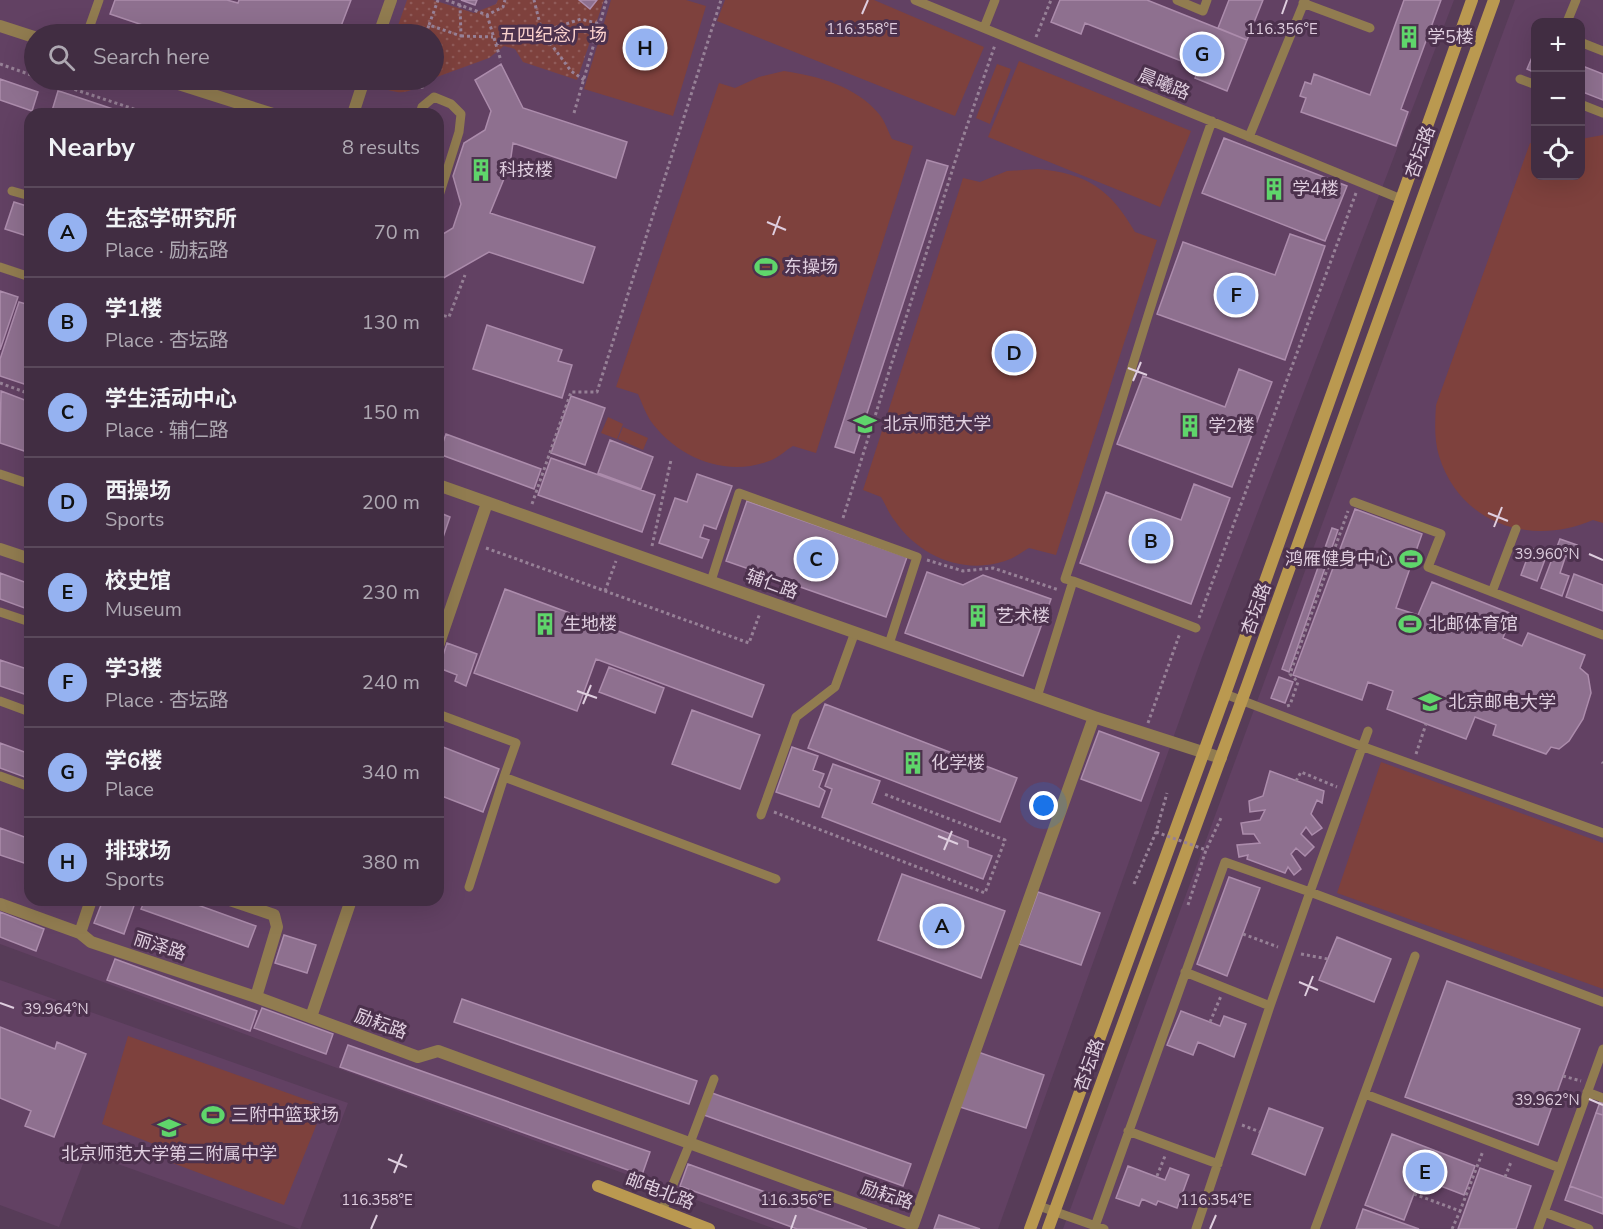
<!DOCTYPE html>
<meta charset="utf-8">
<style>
:root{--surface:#412d42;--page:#4c394d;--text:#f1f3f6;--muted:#aea8b2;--line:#5a495b;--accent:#95b2f1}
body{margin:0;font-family:"Nunito Sans","Noto Sans SC",sans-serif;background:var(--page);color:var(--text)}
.controls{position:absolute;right:18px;top:18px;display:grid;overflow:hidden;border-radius:12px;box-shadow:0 6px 24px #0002}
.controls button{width:54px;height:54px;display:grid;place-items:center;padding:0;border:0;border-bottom:2px solid var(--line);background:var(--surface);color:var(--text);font:30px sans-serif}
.you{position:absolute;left:1044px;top:806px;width:21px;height:21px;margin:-15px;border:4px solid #fff;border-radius:50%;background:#1a73e8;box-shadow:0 0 0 9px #1a73e833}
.badge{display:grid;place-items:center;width:39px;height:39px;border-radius:50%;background:var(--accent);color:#111;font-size:20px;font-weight:700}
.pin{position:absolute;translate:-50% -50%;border:3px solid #fff;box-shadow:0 2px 6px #0006}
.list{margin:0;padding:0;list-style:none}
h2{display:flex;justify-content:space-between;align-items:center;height:78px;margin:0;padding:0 24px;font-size:26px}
h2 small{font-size:20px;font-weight:400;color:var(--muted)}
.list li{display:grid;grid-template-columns:39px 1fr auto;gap:18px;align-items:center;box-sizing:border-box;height:90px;padding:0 24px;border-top:2px solid var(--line)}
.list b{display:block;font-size:22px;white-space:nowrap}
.list p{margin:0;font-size:20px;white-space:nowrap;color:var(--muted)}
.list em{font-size:20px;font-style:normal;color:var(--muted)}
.icon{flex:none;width:33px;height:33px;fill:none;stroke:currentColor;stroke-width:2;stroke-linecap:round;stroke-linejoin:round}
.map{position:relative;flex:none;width:1603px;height:1229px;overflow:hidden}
.search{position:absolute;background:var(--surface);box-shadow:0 6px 24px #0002;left:24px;top:24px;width:420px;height:66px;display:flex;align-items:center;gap:15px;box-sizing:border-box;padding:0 21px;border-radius:33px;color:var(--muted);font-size:22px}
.panel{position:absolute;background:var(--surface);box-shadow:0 6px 24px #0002;left:24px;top:108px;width:420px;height:798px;border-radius:18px}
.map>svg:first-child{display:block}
</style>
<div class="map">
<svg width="1603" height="1229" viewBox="0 0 1603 1229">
<defs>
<pattern id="park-dots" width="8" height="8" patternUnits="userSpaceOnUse" patternTransform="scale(1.5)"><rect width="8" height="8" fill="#7e413d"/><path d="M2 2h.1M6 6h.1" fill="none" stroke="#905b59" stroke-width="1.8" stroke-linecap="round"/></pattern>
</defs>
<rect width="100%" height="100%" fill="#573c58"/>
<path fill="#624163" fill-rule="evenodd" d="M0,0h1454l-252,657 -204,572h-223l-775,-285zM34,34h400v46h-400zM30,114h408v786h-408z
M1515,0h88v1229h-540zM1536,22h44v154h-44z
M0,980l348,123 -48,126 -213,-76 -28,74 -59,-22z"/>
<path fill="#7e413d" d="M611,0h75l20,6 -33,110 -89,-27z
M725,0h149l110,47 -29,69 -238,-95z
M1019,61l172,70 -31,76 -172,-70z
M997,64l14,5 -21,55 -14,-6z
M784,71c34,5 72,15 95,43 6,7 9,17 13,25l21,7 -97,307 -23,-7c-7,4 -15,12 -24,15 -44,17 -93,-4 -119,-41 -5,-8 -8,-17 -12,-26l-22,-7 103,-304 16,5 24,-11z
M1603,135v388l-10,-3c-62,27 -133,4 -154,-64 -5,-17 -4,-34 -3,-51l94,-262 5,2 1,31h44l1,-37z
M1038,169c49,4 73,21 97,63l22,8 -101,315 -27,-7c-7,4 -16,11 -24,13 -42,14 -86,-5 -110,-40 -6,-7 -9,-16 -14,-24l-18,-7 100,-312 17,4 27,-11z
M608,417l15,7 -6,15 -16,-6z
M623,427l25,11 -5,12 -25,-11z
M1381,762l222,81v146l-266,-96z
M128,1036l196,70 -40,99 -114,-43 -6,-14 -62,-24z"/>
<path fill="url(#park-dots)" d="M407,0h26l41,13 22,-9 2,-4h106l-27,80 -54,-18 -8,-13 -11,-3 -15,12 -55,20v-44h-39z
M379,80h50c-23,14 -26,16 -52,6z"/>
<path fill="#8e708f" stroke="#ac8cac" stroke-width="1.5" d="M115,0h112l11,3 1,-3h112l-13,34h-169l-59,-20z
M461,0h16l-2,5z
M579,0h18l-7,9z
M1060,0h87l100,40 -20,51 -32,-13 4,-10 -114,-45 -4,11 -30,-12z
M1229,0h34l-16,40 -29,-12z
M1404,0h37l-40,109 7,3 -12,34 -95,-34 5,-14 -6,-2 5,-14 6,2 3,-10 56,21z
M1536,48v25l-9,-4z
M501,64l22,44 104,34 -11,36 -103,-35 -3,21 -20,49 105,34 -12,36 -94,-31 -49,28 -2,-3v-40l15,-9 8,-24 -8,-28 11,-33 21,-13 6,-19 -16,-31z
M1580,65l23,9v26l-23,-9z
M0,79l38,13 -6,19 -32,-11z
M297,80h26l-3,7z
M58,91l4,1 66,22h-77z
M1224,138l123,48 -22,55 -123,-48z
M927,160l21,6 -94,287 -19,-6z
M14,202l16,5v30l-25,-8z
M1290,234l35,12 -40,114 -128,-46 26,-72 92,33z
M0,291l18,6 -18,53z
M19,302l11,3v81l-30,-10v-17z
M487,325l75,25 -4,11 14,4 -10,33 -89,-29z
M1239,369l33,13 -40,105 -115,-43 26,-68 82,31z
M1,391l29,11v51l-30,-10z
M571,396l34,12 -20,57 -34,-12z
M446,434l95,35 -7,20 -95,-35z
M610,440l43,17 -12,32 -43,-16z
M551,458l104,37 -13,37 -104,-37z
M697,474l35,12 -16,43 -12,-4 -4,12 9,3 -7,18 -43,-15 16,-45 12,4z
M1194,484l36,14 -39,106 -111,-41 26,-71 75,28z
M747,501l160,56 -21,60 -160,-56z
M1355,509l67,25 -26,74 22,7 14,-33 80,32 -9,24 19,8 6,-13 57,22 -5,13 8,7 3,18 -8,26 -14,22 -10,8 -8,-2 -5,7 -53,-19 3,-10 -21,-8 -9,22 -79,-30 6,-18 -25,-9 -6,18 -69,-25z
M438,512l12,5 -12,35z
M1332,528l6,2 -49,142 -7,-3z
M1560,539l17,6 -5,14 -17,-7z
M1531,548l16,6 -10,27 -16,-6z
M1554,554l11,4 -5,15 9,3 -7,20 -21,-8z
M927,572l36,13 20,-10 68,24 -28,77 -118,-43z
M0,573l30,11v26l-30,-11z
M1574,574l29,11v26l-37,-14z
M505,589l259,96 -12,32 -156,-58 -19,52 -103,-38z
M447,643l30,11 -11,32 -11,-5 2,-6 -18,-7z
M0,660l30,10v26l-30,-10z
M609,667l55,21 -9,25 -56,-21z
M1279,677l14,5 -8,21 -14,-5z
M825,704l192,74 -17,44 -192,-74z
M692,710l68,25 -20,54 -68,-25z
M1099,731l60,22 -18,48 -60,-22z
M0,743l30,11v25l-30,-11z
M438,745l61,24 -16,43 -44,-17 -1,2z
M792,747l26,9 -5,14 11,4 -5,13 6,4 -6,16 -43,-15z
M833,764l47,17 -8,22 96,38v6l24,9 -9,23 -161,-62 10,-28 -7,-3z
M1270,771l54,20 -2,12 -5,-3 -6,14 11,14 -10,7 -6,-8 -5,7 13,13 -9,9 -9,-8 -5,6 10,15 -7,6 -6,-8 -3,6 -38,-14 1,-4 -9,2 -2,-12 23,-2 -6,-9h-11l-2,-11 19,-3 5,-10 -15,2 -1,-11 14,-5z
M0,828l30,11v26l-30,-10z
M902,874l103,37 -24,67 -103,-38z
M1229,877l31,11 -33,88 -30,-12z
M1038,892l62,21 -19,52 -62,-21z
M103,900h33l-12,34 -30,-11z
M145,900h39l72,26 -8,21 -107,-38z
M0,912l44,17 -8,22 -36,-14z
M284,935l32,10 -9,28 -32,-10z
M1337,937l54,22 -17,43 -55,-22z
M115,959l142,52 -7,20 -143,-51z
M1447,981l133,48 -42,116 -133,-48z
M462,999l235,82 -8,23 -235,-82z
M262,1008l71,26 -7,20 -72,-26z
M1181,1011l39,15 4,-10 22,8 -12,33 -36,-15 -5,13 -26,-10z
M0,1027l55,22 2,-7 29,12 -32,83 -29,-11 6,-15 -31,-13z
M348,1045l302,107 -8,23 -302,-108z
M978,1052l66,23 -18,53 -66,-21z
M712,1093l199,71 -8,22 -199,-71z
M1600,1102l3,1v12l-7,-2z
M1269,1108l54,20 -18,47 -53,-21z
M1596,1113l7,2v83l-33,-12z
M1392,1134l83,32 -11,29 -44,-17 -16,42 -39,-15z
M688,1164l179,65h-70l-117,-43z
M1128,1166l37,14 5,-12 19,7 -12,33 -19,-7 -2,4 -14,-6 -3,7 -23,-8z
M1480,1168l51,18 -15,43h-58z
M1570,1186l33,12v16l-38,-14z
M1363,1209l56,20h-63z
M939,1215l41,14h-46z"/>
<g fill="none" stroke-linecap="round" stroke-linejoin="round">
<path stroke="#978197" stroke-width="3" stroke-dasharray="3 3" stroke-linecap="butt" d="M446,0l14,5
M487,15l14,46
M429,25l9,-25
M426,34l3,-9 32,11 -1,-31 27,10 16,-8 2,-7
M461,36l32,1
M1036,37l15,-37
M496,44l46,-12 -8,-32
M0,64l34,12
M46,80l103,34
M420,80l3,11
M584,80l-13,-9 -29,-39 39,-13 19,5
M574,113l32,-111 -2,-2
M438,314l11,3 16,-42
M0,383l30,11
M532,504l39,-112h26l124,-392
M843,518l116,-369 36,-104
M652,546l19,-86
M486,548l263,95 11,-30
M927,560l36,11 30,-3 66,22
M605,591l11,-30
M1199,618l157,-425
M1287,706l3,-1 8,-23 -8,-8 58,-163
M1148,723l32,-90
M1416,754l10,-30
M1602,762l1,1
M1296,781l5,-9 36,15
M774,812l211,81 20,-53 -121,-46
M1134,884l22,-52 11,-39
M1188,905l18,-55 16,-34
M1243,934l35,13
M1301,954l27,5
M1210,1022l11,-26
M1563,1076l18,5
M1242,1125l18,7
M1157,1176l8,-20
M1505,1177l6,-15
M1414,1194l46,17 23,-60
M1452,1229l8,-18"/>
<path stroke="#917c50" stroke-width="9" d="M915,0l486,199
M1177,0l26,11 4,-11
M1303,3l67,25
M1567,22l9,-22
M984,28l11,-28
M87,34l12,-34
M1580,42l23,9
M1520,79l16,6
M1580,104l23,9
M420,114l2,-7 12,-10 17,7 10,10 -2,18 -21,67
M1249,137l56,-137
M12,191l18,5
M0,267l30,10
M0,474l30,10
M1354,502l87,32 -13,33 175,68
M711,581l28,-88 178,64 -28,87
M1073,581l123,47
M1492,592l24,-63
M0,612l30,10
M1225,694l136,52 242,87
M1037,697l36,-116 -8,-2c51,-152 93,-307 147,-458
M0,701l30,11
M438,714l78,29 -12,34 272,102
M1368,731l-58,161 293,110
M0,776l30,11
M761,815l35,-98 39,-30 20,-55
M469,887l35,-110
M1185,972l85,34
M1587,1092l16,6
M1365,1094l195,74
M1128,1131l90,33
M1039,1206l65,23
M662,1211l28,-68 24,-64
M1544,1212l45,17
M1094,1229l131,-367 85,30 -40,114 -74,223
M1315,1229l100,-273
M1538,1229l65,-180"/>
<path stroke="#917c50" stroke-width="12" d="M0,26l34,11
M379,34l12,-34
M166,80l107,34
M353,114l11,-34
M438,485l656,232 127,41
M0,549l30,10
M438,646l49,-143
M230,900l44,15 3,12 -21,70
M0,904l80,29 11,9 165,55 162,60 20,-6 475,174 181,-508
M80,933l11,-33
M311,1017l40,-117"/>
<path stroke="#ba9950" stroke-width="12" d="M598,1186l111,43
M1030,1229l195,-535 247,-694
M1048,1229l199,-543 247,-686"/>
<path stroke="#978197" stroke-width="3" stroke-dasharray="3 3" stroke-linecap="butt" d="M1156,832l50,18"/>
</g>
<path fill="none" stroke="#dfcedf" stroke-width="2" d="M862,14l6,-14M1282,14l5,-14M767,222l19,8M773,235l7,-19M1128,368l19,7M1133,381l8,-19M1488,513l20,8M1494,527l8,-20M1589,554l14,6M577,691l20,7M583,704l8,-19M938,836l20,8M944,850l8,-19M1299,982l19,8M1305,996l8,-20M0,1003l14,5M1589,1099l14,6M388,1159l19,8M394,1173l8,-19M371,1229l6,-14M791,1229l5,-14M1210,1229l6,-14"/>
<defs>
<g id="building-bare" transform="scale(1.8)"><path d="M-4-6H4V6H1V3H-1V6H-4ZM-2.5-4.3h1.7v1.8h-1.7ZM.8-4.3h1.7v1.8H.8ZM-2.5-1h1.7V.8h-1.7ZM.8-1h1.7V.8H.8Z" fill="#5fd56b" stroke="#4c314d" stroke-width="2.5" paint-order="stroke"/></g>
<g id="stadium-bare" transform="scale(1.8)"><path d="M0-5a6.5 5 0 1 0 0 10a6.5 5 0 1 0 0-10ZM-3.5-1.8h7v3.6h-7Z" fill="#5fd56b" stroke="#4c314d" stroke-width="2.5" paint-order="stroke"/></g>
<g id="university-bare" transform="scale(1.8)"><path d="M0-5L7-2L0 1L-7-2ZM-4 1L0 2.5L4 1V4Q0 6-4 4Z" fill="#5fd56b" stroke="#4c314d" stroke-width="2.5" paint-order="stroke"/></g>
<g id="school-bare" transform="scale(1.8)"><path d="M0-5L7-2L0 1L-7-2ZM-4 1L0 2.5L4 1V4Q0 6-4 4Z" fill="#5fd56b" stroke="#4c314d" stroke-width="2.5" paint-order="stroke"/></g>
</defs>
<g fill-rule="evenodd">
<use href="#building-bare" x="1409" y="37"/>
<use href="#building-bare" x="481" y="170"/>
<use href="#building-bare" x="1274" y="189"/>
<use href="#stadium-bare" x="766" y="267"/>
<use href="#university-bare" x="865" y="424"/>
<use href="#building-bare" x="1190" y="426"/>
<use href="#stadium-bare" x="1411" y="559"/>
<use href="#building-bare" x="978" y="616"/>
<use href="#building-bare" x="545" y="624"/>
<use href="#stadium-bare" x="1410" y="624"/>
<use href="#university-bare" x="1430" y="702"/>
<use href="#building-bare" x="913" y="763"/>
<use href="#stadium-bare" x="213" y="1115"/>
<use href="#school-bare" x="169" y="1128"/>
</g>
<g text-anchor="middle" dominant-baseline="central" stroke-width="6" stroke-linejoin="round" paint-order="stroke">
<g font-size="18" fill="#fbd2cd" stroke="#4c314d">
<text x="553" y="35">五四纪念广场</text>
</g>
<g font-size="18" fill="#dfcedf" stroke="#4c314d" text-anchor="start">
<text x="1427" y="37">学5楼</text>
<text x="499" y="170">科技楼</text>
<text x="1292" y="189">学4楼</text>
<text x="784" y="267">东操场</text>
<text x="883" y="424">北京师范大学</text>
<text x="1208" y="426">学2楼</text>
<text x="1393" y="559" text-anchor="end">鸿雁健身中心</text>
<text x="996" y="616">艺术楼</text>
<text x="563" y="624">生地楼</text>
<text x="1428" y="624">北邮体育馆</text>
<text x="1448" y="702">北京邮电大学</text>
<text x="931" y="763">化学楼</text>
<text x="231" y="1115">三附中篮球场</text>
<text x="169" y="1154" text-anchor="middle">北京师范大学第三附属中学</text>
</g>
<g font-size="18" fill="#dfcedf" stroke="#4c314d">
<text transform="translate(1164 84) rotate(22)">晨曦路</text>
<text transform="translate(1420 152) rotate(-70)">杏坛路</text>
<text transform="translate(772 584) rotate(20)">辅仁路</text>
<text transform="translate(1256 609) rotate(-70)">杏坛路</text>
<text transform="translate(160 946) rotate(18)">丽泽路</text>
<text transform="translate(381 1024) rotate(20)">励耘路</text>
<text transform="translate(1089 1065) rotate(-70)">杏坛路</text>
<text transform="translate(660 1191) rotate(21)">邮电北路</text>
<text transform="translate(887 1195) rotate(18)">励耘路</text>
</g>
</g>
<g font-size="15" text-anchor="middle" fill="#dfcedf" stroke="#4c314d" stroke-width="6" stroke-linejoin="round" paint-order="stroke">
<text x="862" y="34">116.358°E</text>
<text x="1282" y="34">116.356°E</text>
<text x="1547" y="559">39.960°N</text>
<text x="56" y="1014">39.964°N</text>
<text x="1547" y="1105">39.962°N</text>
<text x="377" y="1205">116.358°E</text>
<text x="796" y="1205">116.356°E</text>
<text x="1216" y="1205">116.354°E</text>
</g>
</svg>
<div class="controls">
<button>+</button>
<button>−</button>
<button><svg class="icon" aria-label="locate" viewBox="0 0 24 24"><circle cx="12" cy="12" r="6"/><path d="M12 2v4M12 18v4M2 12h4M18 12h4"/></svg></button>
</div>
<div class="you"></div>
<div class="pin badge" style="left:942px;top:926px">A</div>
<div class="pin badge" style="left:1151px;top:541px">B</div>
<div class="pin badge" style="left:816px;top:559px">C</div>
<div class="pin badge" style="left:1014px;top:353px">D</div>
<div class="pin badge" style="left:1425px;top:1172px">E</div>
<div class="pin badge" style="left:1236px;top:295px">F</div>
<div class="pin badge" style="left:1202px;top:54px">G</div>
<div class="pin badge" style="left:645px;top:48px">H</div>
<div class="search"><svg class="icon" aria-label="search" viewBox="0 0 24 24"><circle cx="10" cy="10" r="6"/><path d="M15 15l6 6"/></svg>Search here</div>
<section class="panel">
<h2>Nearby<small>8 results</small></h2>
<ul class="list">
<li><span class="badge">A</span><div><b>生态学研究所</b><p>Place · 励耘路</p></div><em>70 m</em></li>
<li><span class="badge">B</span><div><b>学1楼</b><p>Place · 杏坛路</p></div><em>130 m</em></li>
<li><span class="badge">C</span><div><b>学生活动中心</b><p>Place · 辅仁路</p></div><em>150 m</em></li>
<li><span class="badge">D</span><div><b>西操场</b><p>Sports</p></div><em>200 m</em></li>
<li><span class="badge">E</span><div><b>校史馆</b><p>Museum</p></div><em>230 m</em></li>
<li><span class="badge">F</span><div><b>学3楼</b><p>Place · 杏坛路</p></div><em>240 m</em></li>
<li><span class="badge">G</span><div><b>学6楼</b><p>Place</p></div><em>340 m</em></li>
<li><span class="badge">H</span><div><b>排球场</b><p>Sports</p></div><em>380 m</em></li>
</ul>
</section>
</div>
